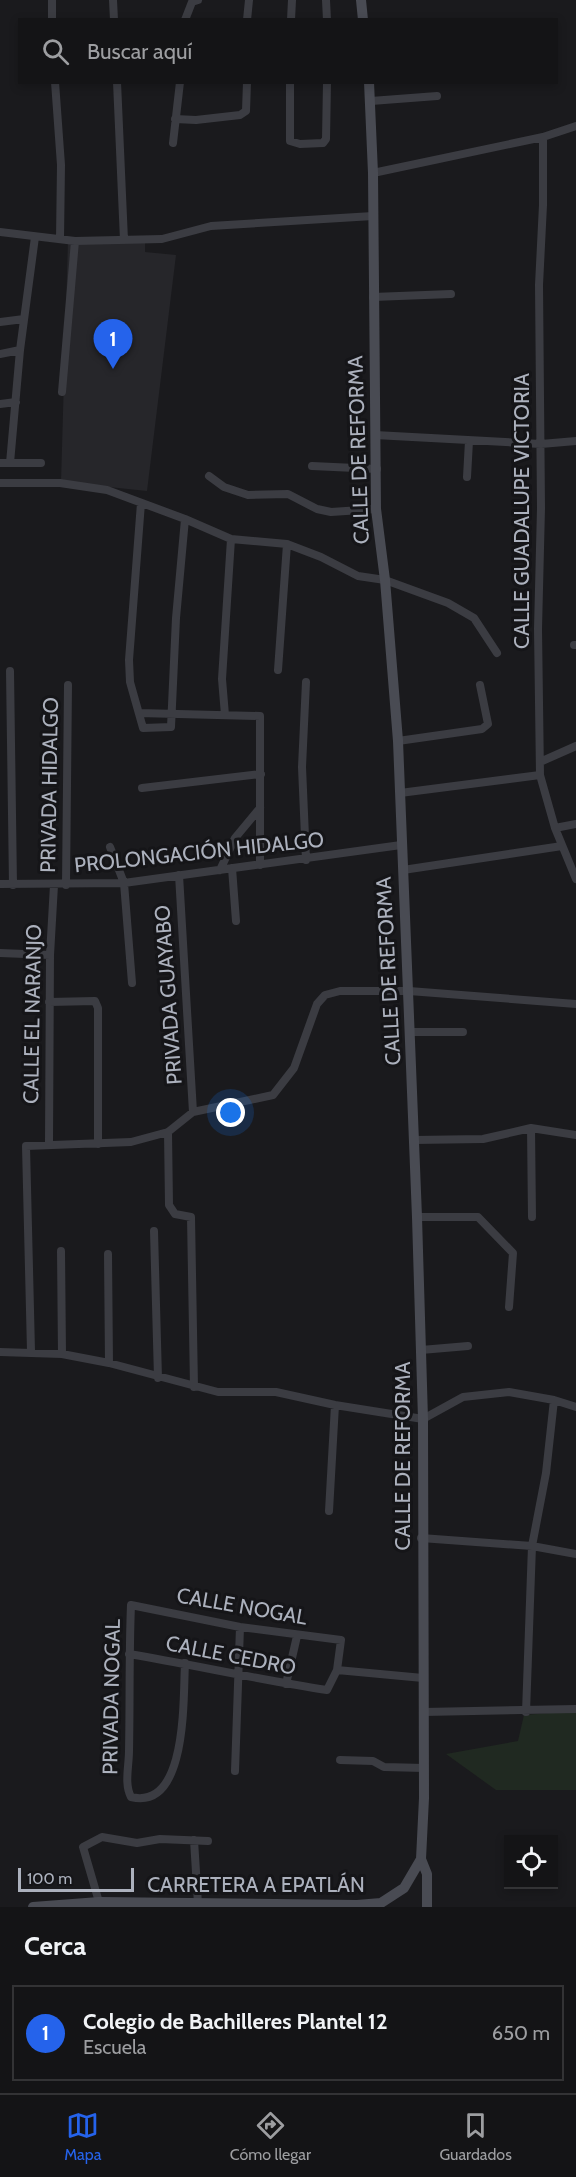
<!DOCTYPE html>
<html lang="es">
<meta charset="utf-8">
<style>
:root{--surface:#141416;--page:#1d1d1f;--text:#f1f3f6;--muted:#9d9ea1;--line:#333335;--accent:#2563eb}
body{margin:0;font-family:Cabin,sans-serif;background:var(--page);color:var(--text)}
.controls{position:absolute;right:18px;bottom:18px;display:grid;overflow:hidden;border-radius:0px;box-shadow:0 3px 9px #0003}
.controls button{width:54px;height:54px;display:grid;place-items:center;padding:0;border:0;border-bottom:2px solid var(--line);background:var(--surface);color:var(--text);font:30px sans-serif}
.scale{position:absolute;left:18px;bottom:15px;width:116px;box-sizing:border-box;padding-left:6px;border:3px solid #acb1bd;border-top:0;font-size:16px;line-height:21px;white-space:nowrap;color:#acb1bd;-webkit-text-stroke:4px #151518;paint-order:stroke}
.you{position:absolute;left:231px;top:1113px;width:21px;height:21px;margin:-15px;border:4px solid #fff;border-radius:50%;background:#1a73e8;box-shadow:0 0 0 9px #1a73e833}
.badge{display:grid;place-items:center;width:39px;height:39px;border-radius:50%;background:var(--accent);color:#fff;font-size:20px;font-weight:700}
.pin{position:absolute;translate:-50% -50px;filter:drop-shadow(0 2px 3px #0008)}
.pin::after{content:'';position:absolute;top:32px;width:21px;height:18px;background:inherit;clip-path:polygon(0 0,100% 0,50% 100%)}
.list{margin:0;padding:0;list-style:none}
h2{display:flex;justify-content:space-between;align-items:center;height:78px;margin:0;padding:0 24px;font-size:26px}
h2 small{font-size:20px;font-weight:400;color:var(--muted)}
.list li{display:grid;grid-template-columns:39px 1fr auto;gap:18px;align-items:center;box-sizing:border-box;height:96px;margin:0 12px 12px;padding:0 12px;border:2px solid var(--line);border-radius:0px}
.list b{display:block;font-size:22px;white-space:nowrap}
.list p{margin:0;font-size:20px;white-space:nowrap;color:var(--muted)}
.list em{font-size:20px;font-style:normal;color:var(--muted)}
.icon{flex:none;width:33px;height:33px;fill:none;stroke:currentColor;stroke-width:2;stroke-linecap:round;stroke-linejoin:round}
.map{position:relative;flex:none;width:576px;height:1907px;overflow:hidden}
.search{position:absolute;background:var(--surface);box-shadow:0 3px 9px #0003;left:18px;right:18px;top:18px;height:66px;display:flex;align-items:center;gap:15px;box-sizing:border-box;padding:0 21px;border-radius:0px;color:var(--muted);font-size:22px}
.sheet{height:186px;background:var(--surface)}
nav{display:flex;justify-content:space-around;align-items:center;box-sizing:border-box;height:84px;border-top:2px solid var(--line);background:var(--surface);font-size:16px;color:var(--muted)}
nav a{display:grid;justify-items:center;gap:3px}
nav .on{color:var(--accent)}
.map>svg:first-child{display:block}
</style>
<div class="map">
<svg width="576" height="1907" viewBox="0 0 576 1907">
<rect width="100%" height="100%" fill="#1a1a1d"/>
<path fill="#26262a" d="M68,240l77,3v9l31,3 -29,236 -86,-9z"/>
<path fill="#202921" d="M576,1711v79h-80l-50,-36 72,-13 6,-26z"/>
<g fill="none" stroke-linecap="round" stroke-linejoin="round">
<path stroke="#3b3c42" stroke-width="8" d="M52,0v20
M113,0l1,20
M326,0l1,20
M185,20l7,-18 6,-2
M247,20l2,-20
M291,20l1,-20
M55,82l6,83 -1,74
M117,82l7,158
M290,82v59l10,3 23,-1 3,-4 1,-57
M371,101l66,-5
M175,119l21,1 44,-5 6,-4 1,-29
M543,137v68l-4,80 2,223 -3,121 2,146 15,53 21,51
M173,143l7,-61
M373,173l170,-36 33,-11
M0,232l75,9 87,-2 49,-13 162,-10
M373,297l78,-3
M0,322l24,-3
M0,354l20,-4
M62,392l13,-151
M0,404l16,-2
M375,435l166,9 35,-3
M0,463h41
M10,463l10,-113 15,-113
M312,466l65,3
M209,476l15,11 24,8 40,-1 29,15 14,3 45,-3
M467,477l2,-36
M0,483h60l47,7 78,29 46,20 56,5 34,13 37,19 27,4 63,23 26,15 23,35
M141,503l-12,157 1,22 13,46 28,-1 5,-109 9,-99
M574,645h2
M278,670l9,-126
M10,671l3,214
M306,682l-4,85 4,93
M139,713l121,3v149
M225,715l-3,-36 9,-140
M398,741l84,-12 6,-5 -8,-39
M540,762l36,-16
M142,788l119,-14
M400,793l140,-18
M555,828l21,-4
M110,847l14,36 8,100
M232,868l4,53
M220,870l15,-32 25,-30
M403,870l159,-24
M179,875l14,237
M0,884l124,-1 277,-38
M66,885l2,-200
M0,953l50,2
M49,1002l46,-1 3,7v136
M410,1032h53
M531,1128l1,89
M168,1132l1,73 6,9 16,3 3,170
M414,1140l69,-1 48,-11 45,7
M49,1144l1,-189 4,-70
M417,1217h61l35,36 -4,54
M154,1231l4,147
M61,1251l1,103
M108,1254l1,109
M421,1350l47,-4
M31,1351l-5,-205 105,-4 37,-10 25,-20 80,-17 21,-27 23,-64 8,-9 15,-4h69l167,13
M0,1352l62,2 47,9 109,29h58l59,13 88,14 40,-22 46,-5 45,8 22,7
M329,1511l6,-106
M421,1538l111,8 44,8
M129,1654c66,11 131,26 198,36l10,-20 4,-30 -101,-13 -109,-22c-2,48 -1,97 -2,146 0,15 -5,33 2,46 57,14 52,-100 54,-134
M337,1670l86,8
M286,1684l11,-48
M424,1712l152,-3
M526,1712l6,-166 14,-73 8,-73
M340,1760l33,1 11,6 40,1
M235,1771l5,-144
M194,1840l4,64
M99,1902l-16,-55 19,-10 35,6 23,-4 48,2"/>
<path stroke="#494b53" stroke-width="10" d="M361,0l2,20
M421,1859l6,15v33
M33,1907l66,-5 258,3 24,-2 23,-15 17,-29 3,-61 -1,-379 -6,-202 -19,-476 -13,-161 -9,-71 -3,-336 -4,-91"/>
</g>
<g text-anchor="middle" dominant-baseline="central" stroke-width="6" stroke-linejoin="round" paint-order="stroke">
<g font-size="21" fill="#acb1bd" stroke="#151518">
<text transform="translate(358 450) rotate(-92)">CALLE DE REFORMA</text>
<text transform="translate(521 511) rotate(-90)">CALLE GUADALUPE VICTORIA</text>
<text transform="translate(49 785) rotate(-89)">PRIVADA HIDALGO</text>
<text transform="translate(199 852) rotate(-6)">PROLONGACIÓN HIDALGO</text>
<text transform="translate(388 971) rotate(-93)">CALLE DE REFORMA</text>
<text transform="translate(168 995) rotate(-94)">PRIVADA GUAYABO</text>
<text transform="translate(32 1014) rotate(-89)">CALLE EL NARANJO</text>
<text transform="translate(402 1456) rotate(-90)">CALLE DE REFORMA</text>
<text transform="translate(242 1606) rotate(10)">CALLE NOGAL</text>
<text transform="translate(231 1655) rotate(11)">CALLE CEDRO</text>
<text transform="translate(111 1697) rotate(-89)">PRIVADA NOGAL</text>
<text x="256" y="1884">CARRETERA A EPATLÁN</text>
</g>
</g>
</svg>
<div class="controls">
<button><svg class="icon" aria-label="locate" viewBox="0 0 24 24"><circle cx="12" cy="12" r="6"/><path d="M12 2v4M12 18v4M2 12h4M18 12h4"/></svg></button>
</div>
<div class="scale">100 m</div>
<div class="you"></div>
<div class="pin badge" style="left:113px;top:369px">1</div>
<div class="search"><svg class="icon" aria-label="search" viewBox="0 0 24 24"><circle cx="10" cy="10" r="6"/><path d="M15 15l6 6"/></svg>Buscar aquí</div>
</div>
<section class="sheet">
<h2>Cerca<small></small></h2>
<ul class="list">
<li><span class="badge">1</span><div><b>Colegio de Bachilleres Plantel 12</b><p>Escuela</p></div><em>650 m</em></li>
</ul>
</section>
<nav>
<a class="on"><svg class="icon" aria-label="map" viewBox="0 0 24 24"><path d="M3 6l6-2 6 2 6-2v14l-6 2-6-2-6 2zM9 4v14M15 6v14"/></svg>Mapa</a>
<a><svg class="icon" aria-label="directions" viewBox="0 0 24 24"><path d="M12 3l9 9-9 9-9-9zM9 14v-3h6M13 9l2 2-2 2"/></svg>Cómo llegar</a>
<a><svg class="icon" aria-label="saved" viewBox="0 0 24 24"><path d="M7 4h10v16l-5-4-5 4z"/></svg>Guardados</a>
</nav>
